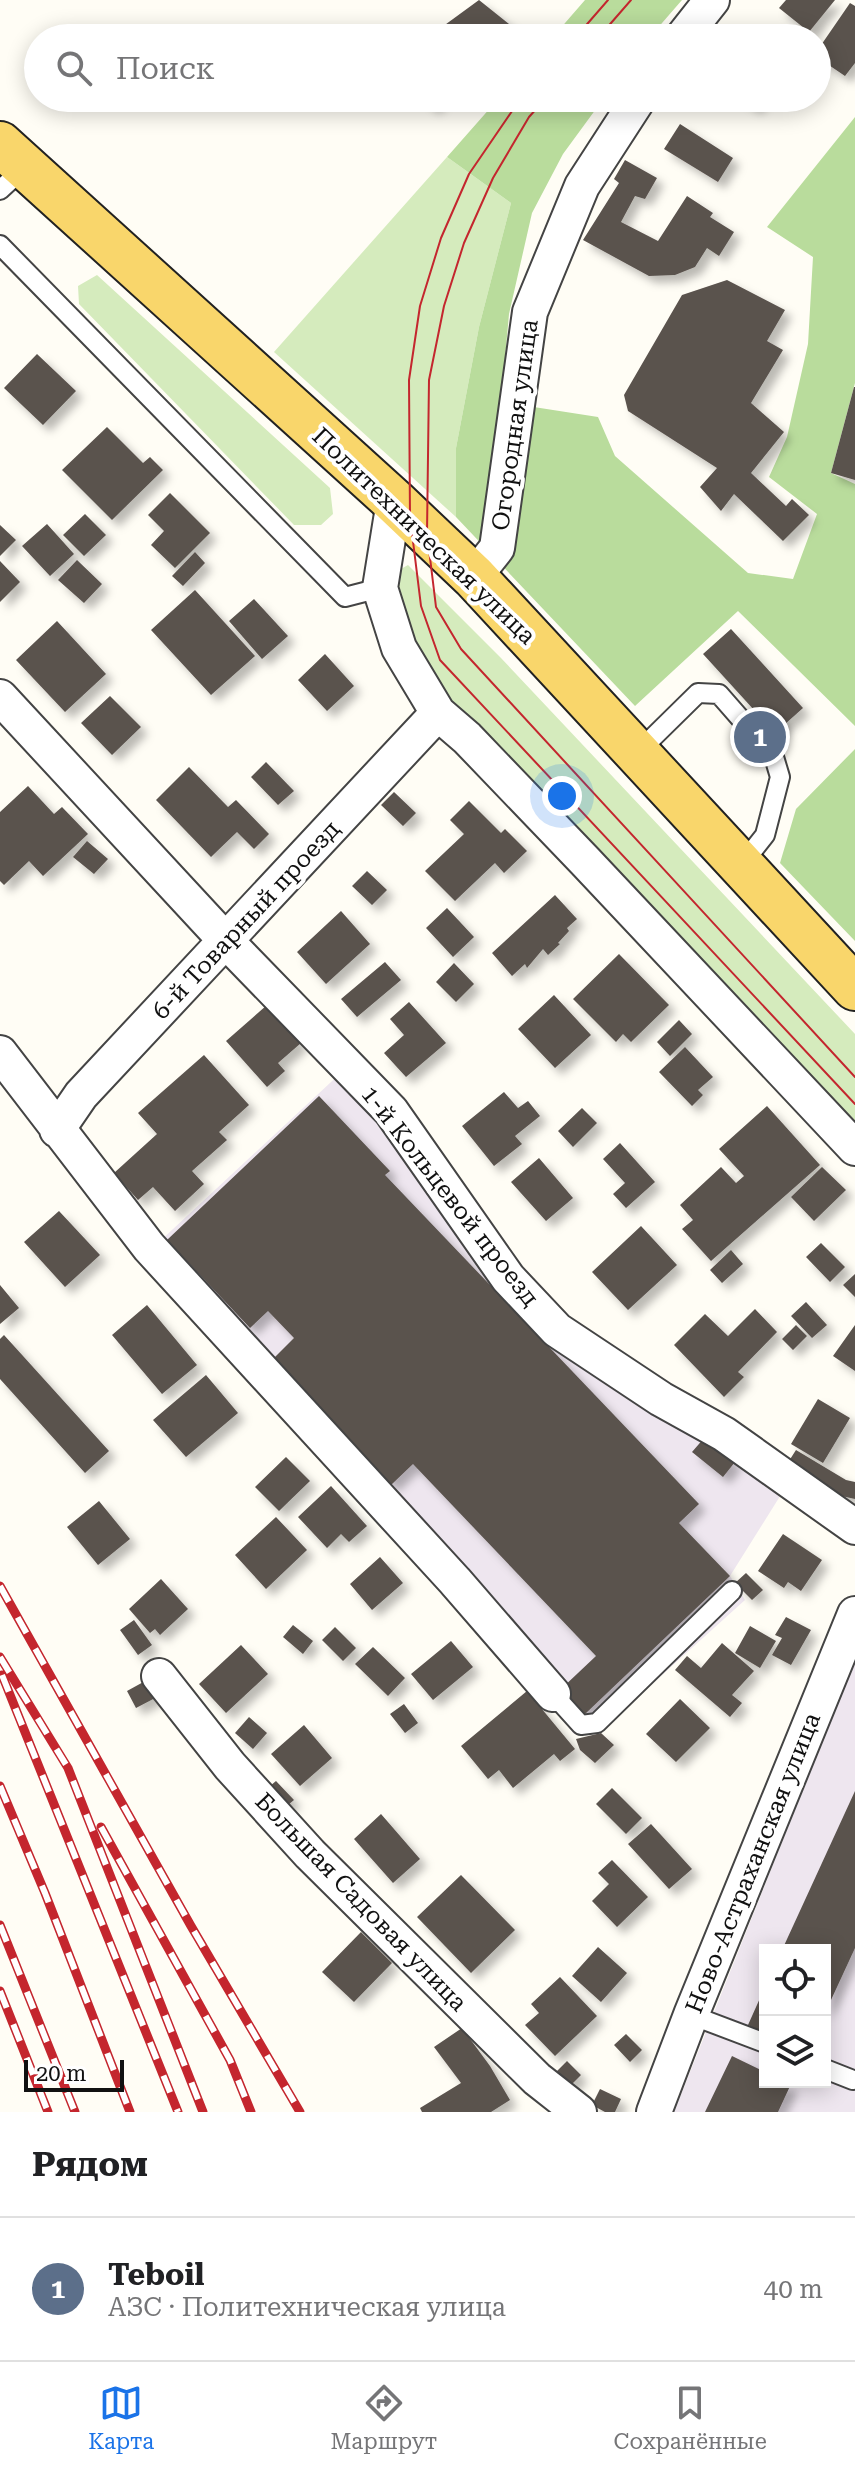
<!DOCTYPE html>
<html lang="ru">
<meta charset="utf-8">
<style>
:root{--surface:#fff;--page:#f2f2f2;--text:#202124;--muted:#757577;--line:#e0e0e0;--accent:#1a73e8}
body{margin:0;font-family:"Roboto Serif",serif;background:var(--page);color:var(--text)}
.controls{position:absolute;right:24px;bottom:24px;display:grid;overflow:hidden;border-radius:0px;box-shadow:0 4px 20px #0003}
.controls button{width:72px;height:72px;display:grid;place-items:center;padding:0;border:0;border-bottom:2px solid var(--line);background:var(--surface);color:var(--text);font:40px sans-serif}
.scale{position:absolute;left:24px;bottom:20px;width:100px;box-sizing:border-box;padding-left:8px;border:4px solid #111;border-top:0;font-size:22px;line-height:28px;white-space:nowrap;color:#111;-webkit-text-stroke:6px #fff;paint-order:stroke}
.you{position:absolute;left:562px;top:796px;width:28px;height:28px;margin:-20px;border:6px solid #fff;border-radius:50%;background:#1a73e8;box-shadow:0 0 0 12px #1a73e833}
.badge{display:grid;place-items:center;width:52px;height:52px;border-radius:50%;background:var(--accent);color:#fff;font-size:26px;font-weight:700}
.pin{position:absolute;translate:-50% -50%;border:4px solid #fff;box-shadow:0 2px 8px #0006}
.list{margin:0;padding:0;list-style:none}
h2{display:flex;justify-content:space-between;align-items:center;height:104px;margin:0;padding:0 32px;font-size:34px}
h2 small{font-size:26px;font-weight:400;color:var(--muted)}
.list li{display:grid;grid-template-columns:52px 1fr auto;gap:24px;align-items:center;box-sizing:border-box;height:144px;padding:0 32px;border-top:2px solid var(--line)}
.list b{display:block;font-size:30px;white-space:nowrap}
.list p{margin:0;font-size:26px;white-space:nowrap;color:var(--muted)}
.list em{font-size:26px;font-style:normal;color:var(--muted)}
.icon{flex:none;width:44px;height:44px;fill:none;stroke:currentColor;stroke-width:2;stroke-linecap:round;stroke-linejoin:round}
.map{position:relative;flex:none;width:855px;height:2112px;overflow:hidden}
.search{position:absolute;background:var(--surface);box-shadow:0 4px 20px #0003;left:24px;right:24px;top:24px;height:88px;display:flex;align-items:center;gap:20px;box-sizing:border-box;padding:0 28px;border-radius:44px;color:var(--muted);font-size:30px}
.sheet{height:248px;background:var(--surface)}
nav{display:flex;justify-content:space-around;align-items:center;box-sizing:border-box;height:112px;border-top:2px solid var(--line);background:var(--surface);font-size:22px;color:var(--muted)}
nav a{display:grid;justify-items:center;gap:4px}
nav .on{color:var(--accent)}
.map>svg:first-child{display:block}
</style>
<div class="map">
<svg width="855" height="2112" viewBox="0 0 855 2112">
<defs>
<filter id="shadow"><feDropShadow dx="7" dy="7" stdDeviation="4" flood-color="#0004"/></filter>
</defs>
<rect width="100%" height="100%" fill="#fffdf5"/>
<path fill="#eee6ef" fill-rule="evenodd" d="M345,1069l153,214 284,210 -52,83 15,24 -144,130 -27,4 -416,-491z
M855,1660v452h-181zM765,1950h60v132h-60z"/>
<path fill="#d5ebbd" d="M447,157l64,46 -32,124 -23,121v69l-182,-165z
M97,275l233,213 3,26 -12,11h-27l-215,-221 -1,-18z
M408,565l93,93 354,376v88l-258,-271 -153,-155 -32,-59 -14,-42 3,-26z"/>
<path fill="#b9dc9c" d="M585,0h97l-33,38h-97z
M499,98h105l-41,56 -31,59 -23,101 -8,88 97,15 17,39 133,117 45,6 24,-65 -48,-37 18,-40 21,-93 5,-87 -46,-30 88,-110v266l-24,90 24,11v242l-117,-115 -103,95 -179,-189v-69l23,-121 32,-124 -64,-46z
M855,749v192l-75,-78 16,-54z"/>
<path fill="#5a524d" filter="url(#shadow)" d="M479,0l30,24 -13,14h-69z
M786,0h49l-26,32 -30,-24z
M850,3l5,3v57l-10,13 -28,-19v-6z
M423,98h17l-7,9z
M741,98h20l-6,9z
M680,124l53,34 -15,24 -54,-33z
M625,160l32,18 -12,21 -10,-3 -14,26 37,19 29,-45 26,17 -3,4 24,15 -15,24 -12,-8 -12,19 -20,8 -26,1 -66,-36 36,-57 -5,-4z
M727,280l58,30 -18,31 16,9 -32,53 33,29 -33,41 35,33 6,-7 17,16 -26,26 -49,-47 -13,17 -21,-24 17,-19 -89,-57 -4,-16 58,-100z
M37,354l39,37 -33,34 -39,-37z
M854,387h1v93l-24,-7z
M107,427l36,36 7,-6 13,13 -51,50 -50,-50z
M170,493l40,40 -35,35 -24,-23 13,-14 -16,-16z
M85,514l21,21 -22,21 -21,-21z
M47,524l27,30 -24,22 -28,-30z
M0,525l16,15 -16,16z
M195,552l10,11 -22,23 -11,-10z
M77,560l25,24 -18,19 -26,-23z
M0,561l20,21 -20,20z
M195,590l60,66 -44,39 -60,-65z
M254,599l34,37 -26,23 -33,-38z
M57,621l49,53 -41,38 -49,-52z
M731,629l72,79 -28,25 -72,-79z
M325,654l29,32 -27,25 -29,-31z
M110,696l31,31 -29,28 -31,-32z
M266,762l28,29 -16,14 -27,-28z
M189,767l39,40 8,-7 33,34 -15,15 -17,-17 -26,25 -55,-57z
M28,786l26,28 8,-7 26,27 -45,42 -14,-15 -25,24 -4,-4v-69z
M394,792l22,21 -13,13 -22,-21z
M469,801l32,32 4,-4 22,22 -23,22 -9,-10 -40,38 -30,-30 39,-37 -14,-14z
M87,841l21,18 -14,15 -21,-17z
M367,871l20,19 -15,15 -20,-19z
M555,895l22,24 -10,9 2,3 -11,12 2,1 -12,11 -5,-6 -16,19 -2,-4 -13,12 -20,-23z
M447,908l27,29 -21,20 -27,-29z
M341,911l29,33 -44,40 -29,-32z
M619,954l50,51 -38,37 -8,-8 -7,8 -43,-43z
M385,962l16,18 -44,37 -16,-18z
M454,963l20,21 -18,18 -20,-20z
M554,995l37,40 -36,33 -37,-39z
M409,1002l37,41 -40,34 -22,-24 20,-18 -14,-16z
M267,1005l34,38 -23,20 7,8 -18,16 -41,-46z
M679,1020l13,14 -22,22 -13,-14z
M685,1047l28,30 -15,13 5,5 -11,11 -33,-34z
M204,1055l45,50 -30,27 8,8 -35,31 12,13 -29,27 -22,-24 -15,13 -24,-27 43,-39 -19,-21z
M504,1092l14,16 10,-7 12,15 -25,20 7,8 -28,22 -32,-40z
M319,1096l71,75 -5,4 314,329 -20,19 51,53 -146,139 -24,-25 36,-34 -183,-192 -22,21 -119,-125 22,-22 -26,-27 -18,17 -83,-88z
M767,1106l53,59 -109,96 -29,-32 11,-9 -13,-15 41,-38 15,16 8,-7 -25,-27z
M582,1108l15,15 -24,24 -15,-16z
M620,1143l35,39 -29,26 -13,-14 12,-11 -22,-24z
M539,1158l34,40 -27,23 -35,-39z
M822,1167l24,23 -32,31 -23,-24z
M59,1211l41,44 -35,32 -41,-45z
M641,1226l36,39 -49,45 -36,-38z
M821,1243l24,24 -15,15 -24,-25z
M731,1250l12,14 -21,19 -12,-13z
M855,1274v23l-12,-12z
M0,1285l19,23 -19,16z
M806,1302l21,23 -15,13 -21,-22z
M147,1305l50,60 -35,29 -50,-59z
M755,1309l22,23 -39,40 6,5 -20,20 -50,-52 31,-31 23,22z
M796,1325l11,11 -14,14 -11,-11z
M855,1325v46l-22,-15z
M4,1335l105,116 -24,22 -85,-94v-40z
M206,1375l32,38 -52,44 -33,-37z
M818,1399l32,19 -27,45 -32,-19z
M705,1437l30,25 -12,15 -31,-25z
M796,1450l50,30 9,2v17l-18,-4 -50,-31z
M286,1457l24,24 -31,30 -24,-24z
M331,1486l36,40 -18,16 -8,-8 -14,14 -29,-31z
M99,1501l31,38 -32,26 -31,-38z
M276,1517l31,33 -41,39 -31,-34z
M783,1534l39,26 -21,31 -13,-9 -4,6 -26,-17z
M380,1557l23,26 -31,27 -22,-26z
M746,1573l17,17 -11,10 -17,-17z
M161,1579l27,30 -28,26 -5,-6 -5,4 -21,-24z
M786,1617l25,13 -20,35 -19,-10 10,-17 -7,-3z
M134,1620l18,25 -14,10 -18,-25z
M293,1625l20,16 -10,13 -20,-17z
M750,1626l26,15 -16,27 -25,-15z
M335,1627l21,21 -13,13 -21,-21z
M451,1641l22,26 -40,33 -22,-26z
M722,1643l32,28 -22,24 10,8 -12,14 -55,-47 12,-14 14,12z
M241,1645l27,29 -42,39 -27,-29z
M373,1647l32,31 -17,18 -33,-32z
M147,1680l10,17 -21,11 -9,-17z
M527,1691l48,58 -15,12 -6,-7 -41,34 -14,-18 -11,9 -27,-33z
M680,1699l30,29 -34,34 -30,-28z
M404,1704l14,19 -13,10 -15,-19z
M249,1717l18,16 -14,16 -18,-16z
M304,1725l28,33 -32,28 -29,-32z
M601,1733l13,12 -19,18 -15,-13 -4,-11z
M276,1781l18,19 -12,10 -18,-19z
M612,1788l30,30 -16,16 -30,-30z
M855,1791v157l-30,65v-63h-43z
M381,1814l39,45 -27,24 -39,-44z
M651,1824l41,45 -23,20 -41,-45z
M612,1860l36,37 -31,30 -25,-26 17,-17 -11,-11z
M461,1875l54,55 -44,43 -54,-56z
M361,1932l31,31 -38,39 -32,-30z
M598,1947l29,26 -26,29 -29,-26z
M560,1977l37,39 -42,40 -30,-31 14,-12 -8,-9z
M765,1987v46l-17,-8z
M462,2028l28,38 20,34 -19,12h-69l-2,-4 41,-25 -27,-36z
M626,2034l16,16 -12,12 -16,-17z
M732,2056l33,16v10l26,2 -13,28h-73z
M567,2061l14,14 -12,12 -14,-14z
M600,2089l21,10 -6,13h-10l-13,-7z"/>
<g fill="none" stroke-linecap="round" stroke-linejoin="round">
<g stroke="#444" stroke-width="22">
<path id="service" d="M0,190l25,-23
M0,245l345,352 35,-9
M637,753l61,-60 21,1 55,63 6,20 -15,58 -23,29
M553,1694l28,31 16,-2 135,-132
M691,2015l74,28
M825,2069l28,11"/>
</g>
<g stroke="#444" stroke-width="38">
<path id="minor" d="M682,38l30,-38
M394,501l-14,87 19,60 39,65 29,25 118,123 270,287
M474,577l23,-29 33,-236 52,-126 57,-88
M0,697l227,245 164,169 117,167 49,52 104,69 63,35 131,93
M0,1053l149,194 306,334 98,113
M57,1130l24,-35 357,-382
M159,1676l71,90 80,88 227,225 42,33
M654,2112l37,-97 164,-401"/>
</g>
<g stroke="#222" stroke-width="48">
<path id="primary" d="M0,144l394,357 80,76 381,411"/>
</g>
<use href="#service" stroke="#fff" stroke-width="18"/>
<use href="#minor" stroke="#fff" stroke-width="34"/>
<use href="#primary" stroke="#f9d66b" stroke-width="44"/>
<path stroke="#c4262e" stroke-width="2" d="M575,38l33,-38
M598,38l33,-38
M521,98l-52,76 -28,64 -21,68 -11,74 1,137 11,89 19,54 415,444
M546,98l-17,19 -36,61 -29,65 -20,63 -15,74 -2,153 9,74 25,42 394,428"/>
<g stroke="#c4262e" stroke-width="9">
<path id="rail" d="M0,1586l191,340 109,186
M0,1657l68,111 135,344
M2,1675l176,437
M0,1786l45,107 85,219
M101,1827l129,233 21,52
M0,1925l75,187
M0,1991l48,121"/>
</g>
<use href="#rail" stroke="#fff" stroke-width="6" stroke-dasharray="18" stroke-linecap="butt"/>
</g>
<g text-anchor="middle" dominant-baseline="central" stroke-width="8" stroke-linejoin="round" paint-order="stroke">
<g font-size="24" fill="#111" stroke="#fff">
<text transform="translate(515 425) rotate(-82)">Огородная улица</text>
<text transform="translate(424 536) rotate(44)">Политехническая улица</text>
<text transform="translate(246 920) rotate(-47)">6-й Товарный проезд</text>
<text transform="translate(450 1196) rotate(52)">1-й Кольцевой проезд</text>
<text transform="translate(753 1863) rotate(-68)">Ново-Астраханская улица</text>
<text transform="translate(361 1902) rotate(46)">Большая Садовая улица</text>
</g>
</g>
</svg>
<div class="controls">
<button><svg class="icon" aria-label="locate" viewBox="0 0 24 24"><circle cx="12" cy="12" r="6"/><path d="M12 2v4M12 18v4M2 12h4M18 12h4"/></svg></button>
<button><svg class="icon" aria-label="layers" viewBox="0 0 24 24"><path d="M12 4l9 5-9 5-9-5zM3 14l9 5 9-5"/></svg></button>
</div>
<div class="scale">20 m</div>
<div class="you"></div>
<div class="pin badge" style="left:760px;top:737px;background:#5c6f8a">1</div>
<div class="search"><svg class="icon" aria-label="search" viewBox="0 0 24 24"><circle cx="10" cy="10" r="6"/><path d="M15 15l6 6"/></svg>Поиск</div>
</div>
<section class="sheet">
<h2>Рядом<small></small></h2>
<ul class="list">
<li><span class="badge" style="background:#5c6f8a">1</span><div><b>Teboil</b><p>АЗС · Политехническая улица</p></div><em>40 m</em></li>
</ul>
</section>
<nav>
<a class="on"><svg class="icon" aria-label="map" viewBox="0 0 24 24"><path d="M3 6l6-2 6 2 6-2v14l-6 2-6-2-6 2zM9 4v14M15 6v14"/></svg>Карта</a>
<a><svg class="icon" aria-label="directions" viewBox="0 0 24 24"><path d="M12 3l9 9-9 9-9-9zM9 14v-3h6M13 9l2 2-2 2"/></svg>Маршрут</a>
<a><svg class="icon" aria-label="saved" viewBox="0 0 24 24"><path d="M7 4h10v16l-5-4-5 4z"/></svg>Сохранённые</a>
</nav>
